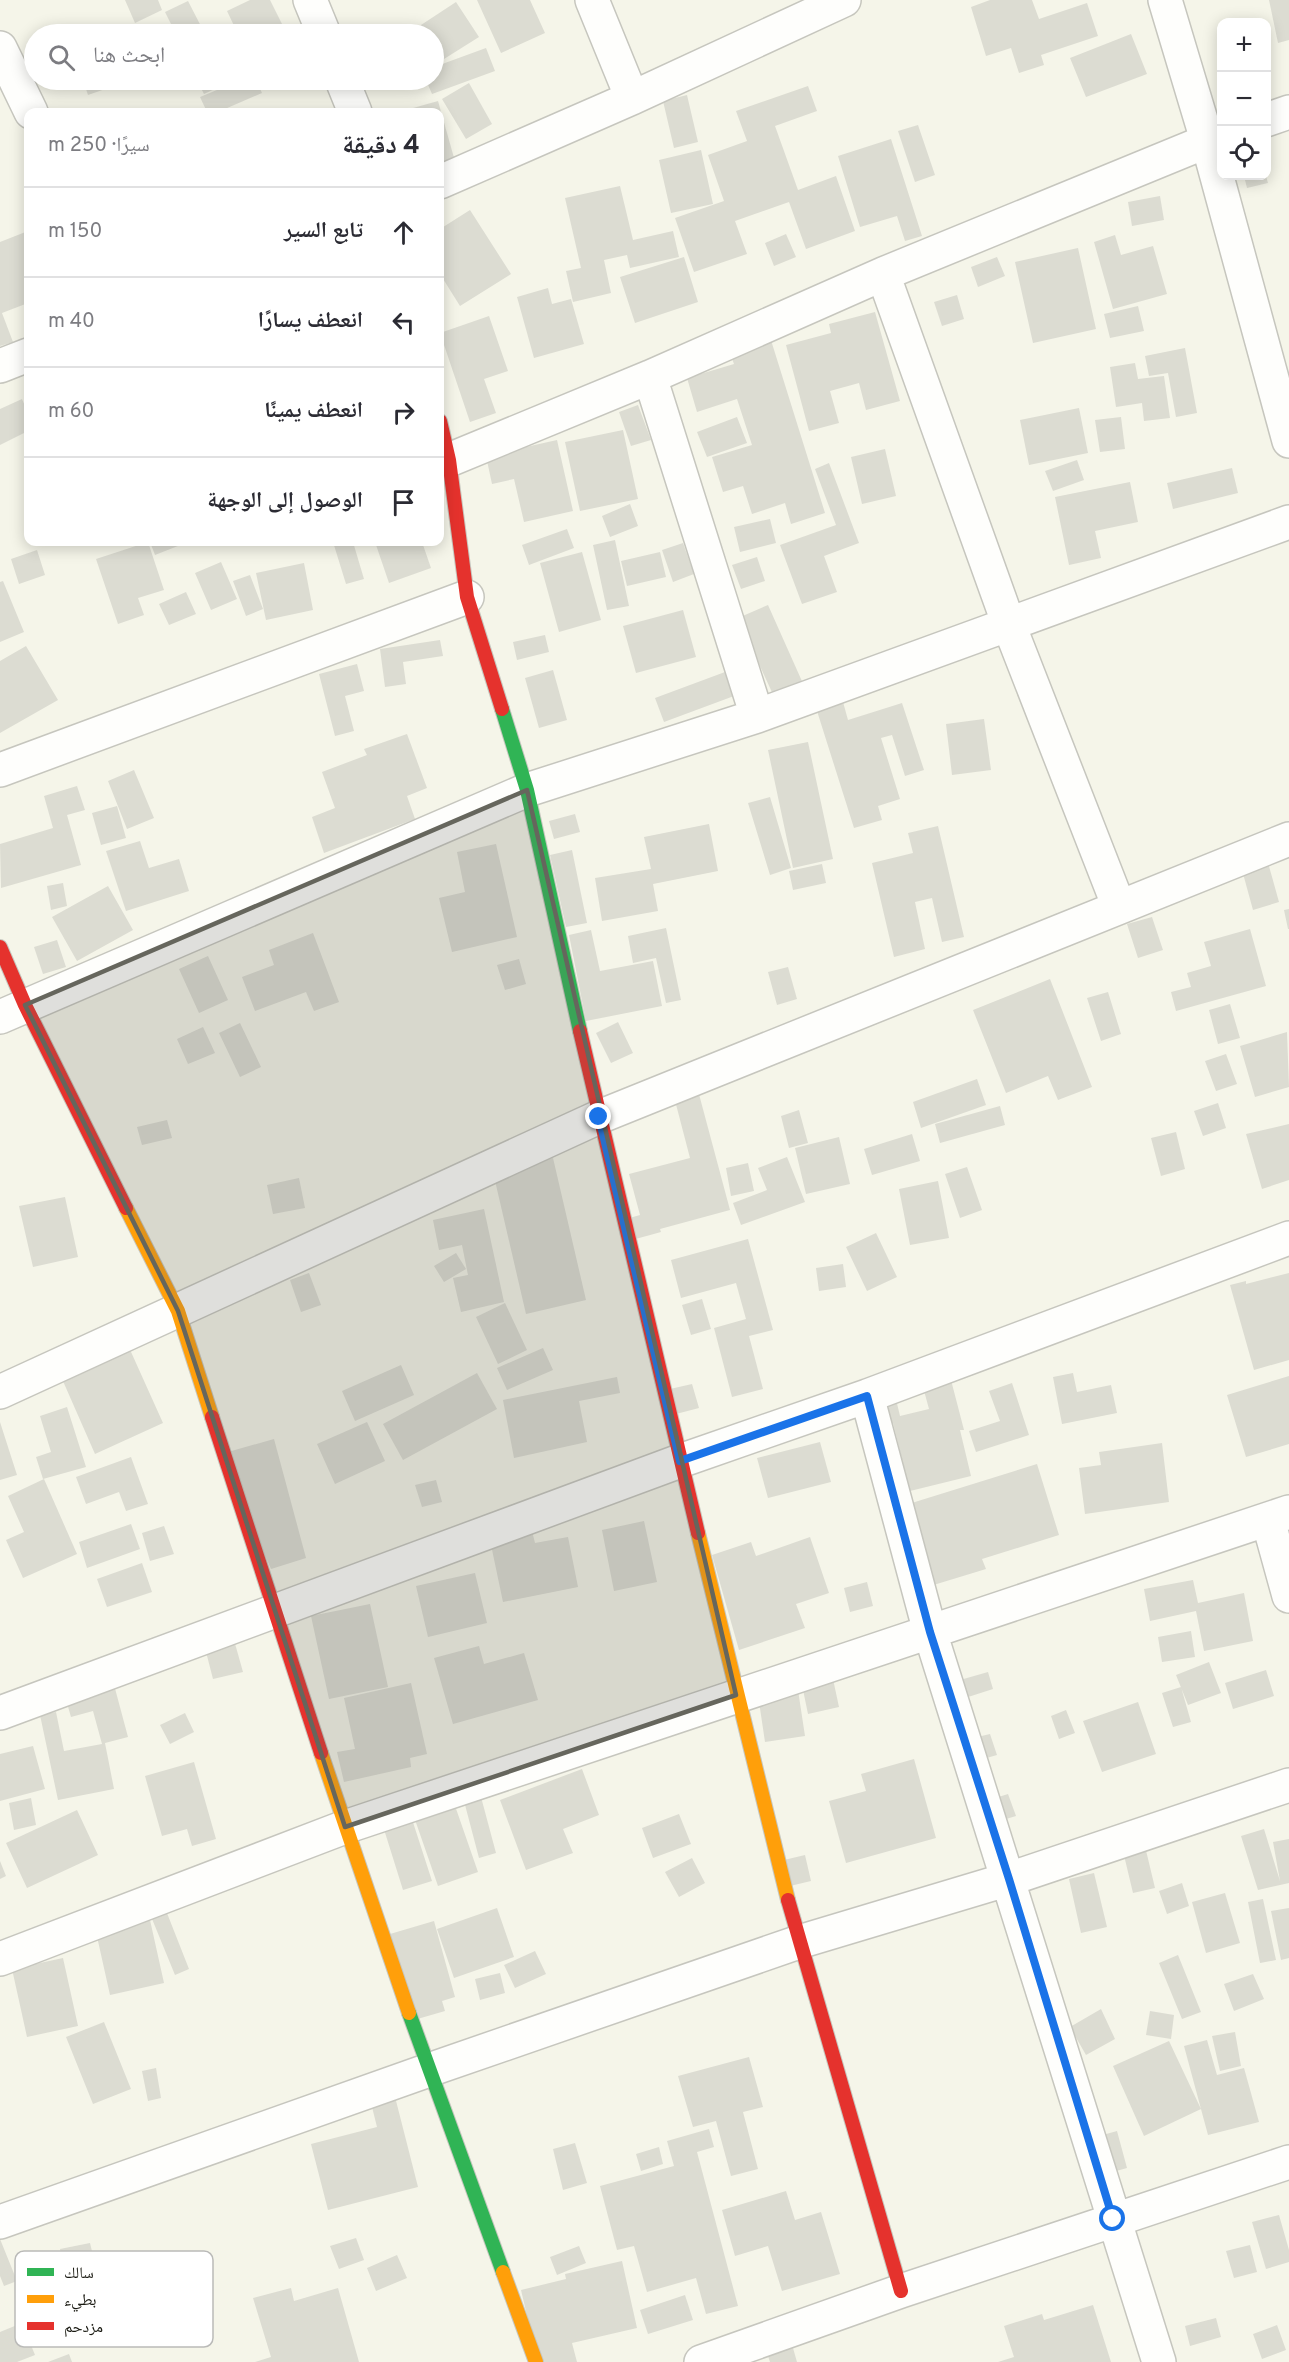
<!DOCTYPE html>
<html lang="ar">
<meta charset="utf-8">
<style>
:root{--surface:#fff;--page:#f2f2f3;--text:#2b2b33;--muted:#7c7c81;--line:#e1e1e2}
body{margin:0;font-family:Overpass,"Noto Naskh Arabic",sans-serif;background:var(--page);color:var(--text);direction:rtl}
.controls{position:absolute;right:18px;top:18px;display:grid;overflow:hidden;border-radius:12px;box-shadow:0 3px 15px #0003}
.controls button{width:54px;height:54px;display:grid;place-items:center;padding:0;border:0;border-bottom:2px solid var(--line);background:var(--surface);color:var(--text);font:30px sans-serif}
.stop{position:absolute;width:18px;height:18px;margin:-14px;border:4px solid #1a73e8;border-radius:50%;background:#fff}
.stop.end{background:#1a73e8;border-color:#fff;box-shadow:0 2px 6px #0008}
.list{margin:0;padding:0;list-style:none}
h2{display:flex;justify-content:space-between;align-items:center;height:78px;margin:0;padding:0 24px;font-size:26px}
h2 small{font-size:20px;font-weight:400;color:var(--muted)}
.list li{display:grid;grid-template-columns:39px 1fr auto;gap:18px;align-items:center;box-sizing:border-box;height:90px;padding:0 24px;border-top:2px solid var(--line)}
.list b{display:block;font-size:22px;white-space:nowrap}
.list em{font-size:20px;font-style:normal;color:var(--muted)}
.icon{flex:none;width:33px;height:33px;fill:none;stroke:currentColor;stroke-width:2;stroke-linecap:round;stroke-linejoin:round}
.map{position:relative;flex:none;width:1289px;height:2362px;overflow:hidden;direction:ltr}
.search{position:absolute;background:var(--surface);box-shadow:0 3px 15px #0003;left:24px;top:24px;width:420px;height:66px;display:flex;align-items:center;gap:15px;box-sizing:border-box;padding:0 21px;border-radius:33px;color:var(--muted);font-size:22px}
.panel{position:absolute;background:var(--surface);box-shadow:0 3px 15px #0003;left:24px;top:108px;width:420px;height:438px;border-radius:12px;direction:rtl}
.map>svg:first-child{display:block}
</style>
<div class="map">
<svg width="1289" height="2362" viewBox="0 0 1289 2362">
<rect width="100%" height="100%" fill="#f5f5e9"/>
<path fill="#dcdcd2" d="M125,0h33l4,10 -27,13z
M250,0h20l17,34h-49l-11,-23z
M477,0h53l15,33 -44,20z
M990,0h42l7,19 48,-16 11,33 -57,19 3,10 -25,8 -8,-25 -25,8 -15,-49z
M1269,0h20v40l-11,3z
M188,1l17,33h-29l-11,-22z
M456,2l23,35 -35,22 -10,-15v-10h-7l-6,-9z
M70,26l3,8h-23z
M1131,34l16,40 -61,23 -16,-39z
M486,48l9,23 -63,23 -6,-14h8v-13z
M83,80h25l3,7 -23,8z
M197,80h37l-30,14z
M241,80h15l6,13 -44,19h-11l-7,-15z
M469,83l23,41 -26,15 -24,-40z
M808,86l9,25 -42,15 23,64 38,-14 19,55 -49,18 -17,-47 -54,19 12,33 -53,18 -19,-54 49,-17 -16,-46 39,-14 -11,-30z
M687,95l11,47 -24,6 -11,-47z
M438,101l20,71 -18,6v-66h-41z
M918,125l17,50 -20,7 -17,-51z
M891,139l31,97 -17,5 -8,-25 -37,11 -22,-71z
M701,150l12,54 -42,9 -12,-53z
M1244,176h22l2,7 -21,5z
M620,186l13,54 40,-9 6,26 -49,11 -3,-13 -23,5 7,33 -38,9 -7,-31 15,-3 -16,-70z
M1160,196l4,24 -32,6 -4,-24z
M470,210l41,64 -51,32 -20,-32v-45z
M28,231v72l-26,10 11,29 -13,4v-104z
M786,234l10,23 -22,9 -9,-23z
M1115,235l6,20 32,-9 14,48 -54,15 -19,-67z
M1078,248l18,81 -63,14 -18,-81z
M684,257l14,45 -63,21 -15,-46z
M997,257l8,19 -27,11 -7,-20z
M548,288l4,16 19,-5 13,45 -50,14 -17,-61z
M957,295l7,24 -22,7 -8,-24z
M1138,306l6,25 -34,7 -6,-24z
M875,312l25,89 -34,9 -7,-27 -29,8 9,32 -30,8 -23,-86 45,-12 -2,-9z
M489,316l19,55 -24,8 12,34 -26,9 -30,-89z
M770,337l55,176 -34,11 -6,-21 -33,11 -9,-28 -20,6 -11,-35 40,-12 -15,-46 -40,13 -10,-34 47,-14 -5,-14z
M1185,348l12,65 -21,4 -8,-44 -19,3 -4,-20z
M1135,363l3,16 26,-3 6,42 -26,3 -2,-18 -26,4 -6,-40z
M22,399l6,14v18l-28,14v-36z
M638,405l13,35 -20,6 -12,-34z
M1079,408l9,45 -59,12 -9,-45z
M737,417l10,26 -40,14 -10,-25z
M1121,417l4,32 -25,3 -5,-32z
M623,430l15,69 -58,12 -15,-69z
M557,440l16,71 -49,11 -10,-43 -22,5 -6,-28z
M885,449l11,47 -34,8 -11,-47z
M1077,460l7,20 -31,11 -8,-20z
M829,463l30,80 -35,13 13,36 -35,12 -22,-59 56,-20 -21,-56z
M1232,468l6,25 -65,16 -6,-26z
M1130,482l8,40 -43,9 6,27 -32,7 -14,-68z
M630,504l8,22 -28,11 -8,-21z
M770,519l6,24 -36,9 -6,-25z
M567,529l7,19 -45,17 -7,-20z
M615,540l14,66 -22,4 -14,-65z
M148,542l16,48 -26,8 6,17 -26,9 -22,-65z
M150,542h32l1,2 -28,11z
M333,542h20l11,37 -18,5z
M375,542h47l9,26 -42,15z
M683,543l11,31 -21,8 -11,-32z
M37,550l8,25 -26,9 -8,-25z
M582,552l19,68 -42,12 -19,-69z
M660,552l6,25 -39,9 -6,-25z
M757,557l8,24 -24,8 -9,-24z
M221,562l16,37 -26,11 -16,-37z
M304,563l9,47 -47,10 -10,-47z
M250,575l13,34 -17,7 -13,-35z
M3,581l21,51 -24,10v-60z
M186,592l10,22 -27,11 -10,-21z
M768,605l37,83 -29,13 -38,-83z
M683,610l13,47 -60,16 -13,-47z
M545,635l4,17 -32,8 -4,-18z
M440,640l3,16 -40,6 3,22 -21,3 -5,-38z
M26,646l32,54 -58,33v-72z
M357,664l7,27 -19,5 9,35 -19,5 -16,-62z
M553,670l14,50 -28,8 -14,-50z
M725,672l9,24 -70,26 -9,-24z
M843,702l5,18 54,-17 22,67 -19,6 -13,-41 -11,3 19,61 -22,7 4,14 -28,8 -37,-117z
M984,719l7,51 -39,5 -6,-51z
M407,734l20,54 -20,8 8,23 -91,34 -12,-36 23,-9 -13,-36 45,-17 -3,-6z
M808,742l25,117 -40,9 -25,-118z
M134,770l20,48 -27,11 -19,-48z
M77,786l8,24 -18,5 14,50 -80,23 -1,-44 53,-16 -9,-32z
M770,797l21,71 -21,7 -22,-72z
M117,806l9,32 -25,7 -9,-32z
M575,814l5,18 -26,7 -5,-18z
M709,824l9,47 -65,13 5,27 -56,10 -7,-43 56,-9 -7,-32z
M938,826l26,111 -22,5 -10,-44 -17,4 10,47 -31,8 -22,-94 41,-10 -5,-20z
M140,841l9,27 30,-9 10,32 -63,20 -20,-60z
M496,844l21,93 -65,15 -13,-54 26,-6 -8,-40z
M572,850l15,73 -21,4 -16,-72z
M1265,852l14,50 -26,8 -14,-51z
M822,864l4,19 -33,7 -4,-19z
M63,883l4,23 -16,4 -4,-24z
M108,886l25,44 -56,31 -25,-44z
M1289,909v20h-1l-4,-19z
M1152,917l11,33 -25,8 -11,-34z
M666,928l15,72 -15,3 -10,-45 -23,5 -5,-27z
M1250,929l16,57 -90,25 -5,-19 20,-5 -4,-14 24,-7 -7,-24z
M591,930l9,41 53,-10 9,45 -76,15 -17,-86z
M313,933l26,69 -25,9 -8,-19 -51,19 -13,-34 32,-12 -5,-15z
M57,940l9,27 -23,7 -9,-27z
M208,956l20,44 -29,13 -20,-44z
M519,959l7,25 -21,6 -8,-25z
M788,967l9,32 -20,6 -9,-33z
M1050,979l42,108 -34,13 -10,-24 -42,17 -33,-83z
M1108,992l13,42 -20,7 -14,-43z
M1230,1004l10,34 -22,6 -9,-34z
M618,1022l15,31 -22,10 -15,-30z
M240,1023l21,44 -21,10 -21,-44z
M203,1027l12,26 -27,11 -11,-25z
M1287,1032l2,55 -34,10 -15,-51z
M1226,1054l11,30 -21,7 -11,-30z
M977,1079l9,26 -65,23 -8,-26z
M696,1083l34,127 -70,19 1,3 -29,8 -6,-21 14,-4 -11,-41 61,-16 -18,-69z
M1218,1103l8,25 -23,8 -9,-25z
M1000,1106l5,19 -65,18 -5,-19z
M799,1110l9,33 -19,5 -8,-32z
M167,1120l5,18 -30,7 -5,-18z
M1289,1124v56l-27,9 -16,-55z
M1176,1132l9,37 -24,7 -10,-38z
M912,1134l8,27 -48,14 -8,-26z
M839,1137l11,47 -44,10 -11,-46z
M787,1157l18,45 -64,23 -8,-22 34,-13 -9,-22z
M553,1158l33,142 -60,14 -33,-142z
M748,1163l6,28 -23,5 -5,-28z
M967,1167l15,43 -22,8 -15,-44z
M299,1178l6,30 -32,6 -6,-29z
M938,1181l11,57 -39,7 -11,-56z
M65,1197l13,60 -45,10 -14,-61z
M484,1209l20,93 -43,10 -8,-34 15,-3 -6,-30 -23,5 -6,-30z
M876,1233l21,44 -30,14 -21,-44z
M748,1239l25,91 -24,6 14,53 -31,8 -18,-69 32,-9 -10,-36 -55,15 -10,-38z
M456,1253l10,16 -22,13 -10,-16z
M843,1264l3,23 -27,4 -3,-23z
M309,1273l12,32 -20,7 -11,-32z
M1289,1273v87l-35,10 -24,-85 16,-4v3z
M702,1299l9,30 -20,6 -9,-30z
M505,1303l22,47 -29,14 -22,-47z
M127,1343l36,80 -68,31 -36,-82z
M543,1348l10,22 -46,20 -10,-22z
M401,1365l13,30 -59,26 -13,-30z
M477,1373l20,36 -94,51 -20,-36z
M1073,1373l4,19 34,-7 6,28 -55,11 -9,-47z
M1289,1376v68l-43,13 -19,-62z
M617,1377l3,16 -41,8 8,41 -73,16 -11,-58z
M951,1380l13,50h-4l11,46 -61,15 -17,-68 -16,4 -6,-26 24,-6 5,21 29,-7 -6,-22z
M1012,1383l17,52 -53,17 -7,-21 31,-10 -11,-30z
M692,1384l7,24 -23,6 -6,-25z
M67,1407l19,60 -43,12 -7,-22 15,-5 -11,-36z
M0,1422l17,53 -17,5z
M367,1422l18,39 -50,23 -18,-40z
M274,1439l32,119 -35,11 -50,-115z
M820,1442l11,40 -63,16 -11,-40z
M1162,1443l7,59 -84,12 -6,-46 22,-3 -2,-13z
M131,1457l17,47 -22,7 -7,-19 -33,12 -10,-27z
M1037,1464l22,71 -77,24 4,10 -59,18 -25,-81z
M44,1479l33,75 -54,24 -17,-38 18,-8 -16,-36z
M436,1480l6,22 -20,5 -7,-22z
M644,1521l13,61 -43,9 -12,-61z
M131,1524l9,25 -53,19 -8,-26z
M164,1526l10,28 -24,7 -8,-28z
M532,1531l3,12 33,-6 10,50 -75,15 -13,-62z
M810,1537l19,56 -33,11 9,24 -66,22 -27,-95 39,-13 5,14z
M142,1563l10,29 -45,15 -10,-28z
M475,1573l12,50 -59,14 -12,-51z
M1193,1580l5,23 46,-10 9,48 -49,10 -8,-40 -46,10 -6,-32z
M867,1582l6,24 -23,6 -6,-24z
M370,1604l18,83 -59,12 -18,-83z
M1191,1631l4,26 -33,5 -4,-25z
M234,1640l9,32 -30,7 -8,-31z
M479,1646l5,18 40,-11 14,47 -85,24 -19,-66z
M1209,1662l12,31 -33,12 -12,-30z
M1266,1670l8,26 -41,13 -8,-26z
M988,1672l5,17 -28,9 -5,-18z
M833,1679l6,28 -31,7 -6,-29z
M113,1681l15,56 -23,6 9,46 -56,11 -18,-85 16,-3 8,39 38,-7 -9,-33 -22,6 -7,-24z
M411,1683l16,71 -17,4 1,9 -67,15 -7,-30 18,-3 -11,-51z
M1181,1687l10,35 -18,5 -11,-34z
M798,1690l7,46 -40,6 -7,-47z
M1138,1702l18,52 -54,18 -19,-51z
M1066,1710l9,23 -16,6 -8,-23z
M185,1713l9,19 -24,12 -10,-19z
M990,1734l7,21 -21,6 -7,-22z
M33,1746l12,43 -45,12v-47z
M914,1759l22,79 -90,25 -17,-62 37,-10 -5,-17z
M194,1762l22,77 -24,7 -5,-17 -25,7 -17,-60z
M582,1769l17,46 -36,14 10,24 -47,17 -26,-70z
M1008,1794l8,22 -20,6 -7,-22z
M481,1797l15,56 -17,5 -15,-57z
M31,1798l5,27 -22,5 -5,-27z
M453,1800l25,72 -40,14 -25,-72z
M77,1810l21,45 -71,33 -21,-45z
M410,1813l22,68 -29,9 -21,-67z
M679,1814l12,30 -38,14 -11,-30z
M1264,1829l16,52 -7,-39 16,-3v44l-31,7 -17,-54z
M1144,1842l11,46 -22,5 -11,-46z
M805,1855l6,26 -21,5 -6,-26z
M692,1858l13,25 -26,14 -14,-25z
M0,1861l6,15 -6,3z
M1094,1873l13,54 -26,6 -12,-54z
M1182,1883l7,23 -22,8 -8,-23z
M1225,1893l15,50 -34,10 -14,-51z
M1263,1899l13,61 -16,3 -12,-61z
M165,1908l24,61 -14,6 -25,-61z
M497,1908l17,49 -60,21 -17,-49z
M1289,1908v50l-8,2 -10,-49z
M150,1920l14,63 -54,12 -14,-63z
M434,1921l21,76 -13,4 3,10 -31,9 -24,-86z
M535,1951l11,23 -31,14 -11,-23z
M1178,1955l23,57 -19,7 -23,-56z
M63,1958l15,68 -51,11 -15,-68z
M500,1973l5,20 -25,7 -5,-21z
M1253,1974l11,25 -30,12 -10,-27z
M1101,2009l14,30 -29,16 -16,-28z
M1150,2011l24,4 -3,24 -25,-4z
M104,2022l27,67 -38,15 -27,-67z
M1235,2032l6,34 -21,5 -8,-35z
M1207,2040l10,35 27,-7 15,54 -51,13 -24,-89z
M1169,2041l32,68 -57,27 -31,-70z
M749,2057l14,50 -20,5 15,57 -27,7 -15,-55 -23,6 -15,-51z
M156,2068l5,30 -13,3 -6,-30z
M393,2089l25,98 -90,23 -17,-66 66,-17 -8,-32z
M709,2129l5,18 -17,5 41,154 -32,8 -10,-36 -49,14 -13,-46 -17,4 -17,-64 74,-20 -7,-25z
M1117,2131l10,37 -25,7 -10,-37z
M575,2143l12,40 -24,7 -10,-41z
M659,2147l4,17 -22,7 -5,-17z
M786,2191l9,29 26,-8 19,62 -58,17 -14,-45 -33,10 -13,-46z
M1279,2215l10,35v12l-23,7 -14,-47z
M356,2238l8,22 -25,9 -9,-23z
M0,2239l17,42 -13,5 -4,-10z
M90,2243l21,87 -53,12 -4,-21 19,-5 -9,-35 4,-1 -8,-31z
M1250,2245l7,27 -23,6 -8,-27z
M579,2246l7,17 -29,12 -7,-18z
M397,2255l10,23 -31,13 -9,-23z
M622,2261l15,67 -65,15 5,19h-39l-17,-72 45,-11 -1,-5z
M291,2288l3,13 44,-13 21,74h-104l16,-5 -18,-59z
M685,2295l8,25 -45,14 -8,-24z
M1093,2305l18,57h-113l16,-5 -10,-31 38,-12 2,6z
M1216,2318l5,19 -31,9 -5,-20z
M22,2323l13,32 -18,7h-17v-30z
M1277,2325l9,25 -24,9 -9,-25z
M793,2348l4,14h-27l-2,-6z
M69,2354l3,8h-24z"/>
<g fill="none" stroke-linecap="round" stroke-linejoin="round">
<g stroke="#c6c6be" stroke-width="36">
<path id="street" d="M310,0l14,34
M592,0l40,98
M1165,0l42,140 82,301
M0,48l31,64
M342,80l13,32
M1266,120l23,-8
M440,182l192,-84 212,-98
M883,274l126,351 110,282
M0,366l28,-11
M650,377l107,339
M449,460l201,-83 233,-103 339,-139
M0,770l467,-173
M0,1017l527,-227 230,-74 532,-194
M0,1392l599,-275 690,-278
M867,1396l63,236 229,730
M1268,1520l21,76
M0,1713l680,-252 187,-65 422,-158
M0,1959l345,-132 944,-315
M0,2222l429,-152 370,-128 210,-63 280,-94
M701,2362l200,-71 388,-129"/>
</g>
<g stroke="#c6c6be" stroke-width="16">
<path id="fast" d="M502,709l25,81 53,241
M409,2013l94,259"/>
</g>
<g stroke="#c6c6be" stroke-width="16">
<path id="slow" d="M126,1208l52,103 34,106
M698,1533l90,367
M321,1753l88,260
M503,2272l33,90"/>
</g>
<g stroke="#c6c6be" stroke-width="16">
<path id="jam" d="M440,421l9,39 18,137 35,112
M0,947l25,58 101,203
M580,1031l118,502
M212,1417l109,336
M788,1900l113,391"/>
</g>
<use href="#street" stroke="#fefefc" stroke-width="33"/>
<use href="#fast" stroke="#30b455" stroke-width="14"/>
<use href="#slow" stroke="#ff9f0a" stroke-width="14"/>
<use href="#jam" stroke="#e5322d" stroke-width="14"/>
</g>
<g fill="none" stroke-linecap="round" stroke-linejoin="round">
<path stroke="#1a73e8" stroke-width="8" d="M599,1117l81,344 187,-65 63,236 79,247 104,340"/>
</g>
<path fill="#66665d" fill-opacity="0.2" stroke="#66665d" stroke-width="4.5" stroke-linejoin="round" d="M527,790l209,905 -391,132 -167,-516 -153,-306z"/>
<rect x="15" y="2251" width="198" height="96" rx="9" fill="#fff" stroke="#babab8" stroke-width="1.5"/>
<rect x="27" y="2268" width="27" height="8" fill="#30b455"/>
<rect x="27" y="2295" width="27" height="8" fill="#ff9f0a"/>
<rect x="27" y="2322" width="27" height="8" fill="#e5322d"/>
<g font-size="16" fill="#191911">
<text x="64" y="2278">سالك</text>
<text x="64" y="2305">بطيء</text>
<text x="64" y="2332">مزدحم</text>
</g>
</svg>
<div class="controls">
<button>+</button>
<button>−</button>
<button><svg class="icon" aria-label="locate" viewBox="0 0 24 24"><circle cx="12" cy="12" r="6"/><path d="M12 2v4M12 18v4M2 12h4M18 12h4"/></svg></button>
</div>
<div class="stop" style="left:1113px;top:2219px"></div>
<div class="stop end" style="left:599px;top:1117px"></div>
<div class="search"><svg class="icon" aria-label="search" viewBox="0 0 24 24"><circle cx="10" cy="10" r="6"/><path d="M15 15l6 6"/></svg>ابحث هنا</div>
<section class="panel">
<h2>4 دقيقة<small>سيرًا · 250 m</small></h2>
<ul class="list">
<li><svg class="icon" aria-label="ahead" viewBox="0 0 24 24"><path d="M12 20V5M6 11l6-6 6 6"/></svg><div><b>تابع السير</b></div><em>150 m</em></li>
<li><svg class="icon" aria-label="left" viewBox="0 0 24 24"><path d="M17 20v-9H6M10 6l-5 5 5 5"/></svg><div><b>انعطف يسارًا</b></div><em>40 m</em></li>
<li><svg class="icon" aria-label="right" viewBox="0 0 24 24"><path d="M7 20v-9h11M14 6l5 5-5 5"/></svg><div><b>انعطف يمينًا</b></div><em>60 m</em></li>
<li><svg class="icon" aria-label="arrive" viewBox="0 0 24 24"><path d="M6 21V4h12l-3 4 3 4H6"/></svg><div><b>الوصول إلى الوجهة</b></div></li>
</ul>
</section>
</div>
